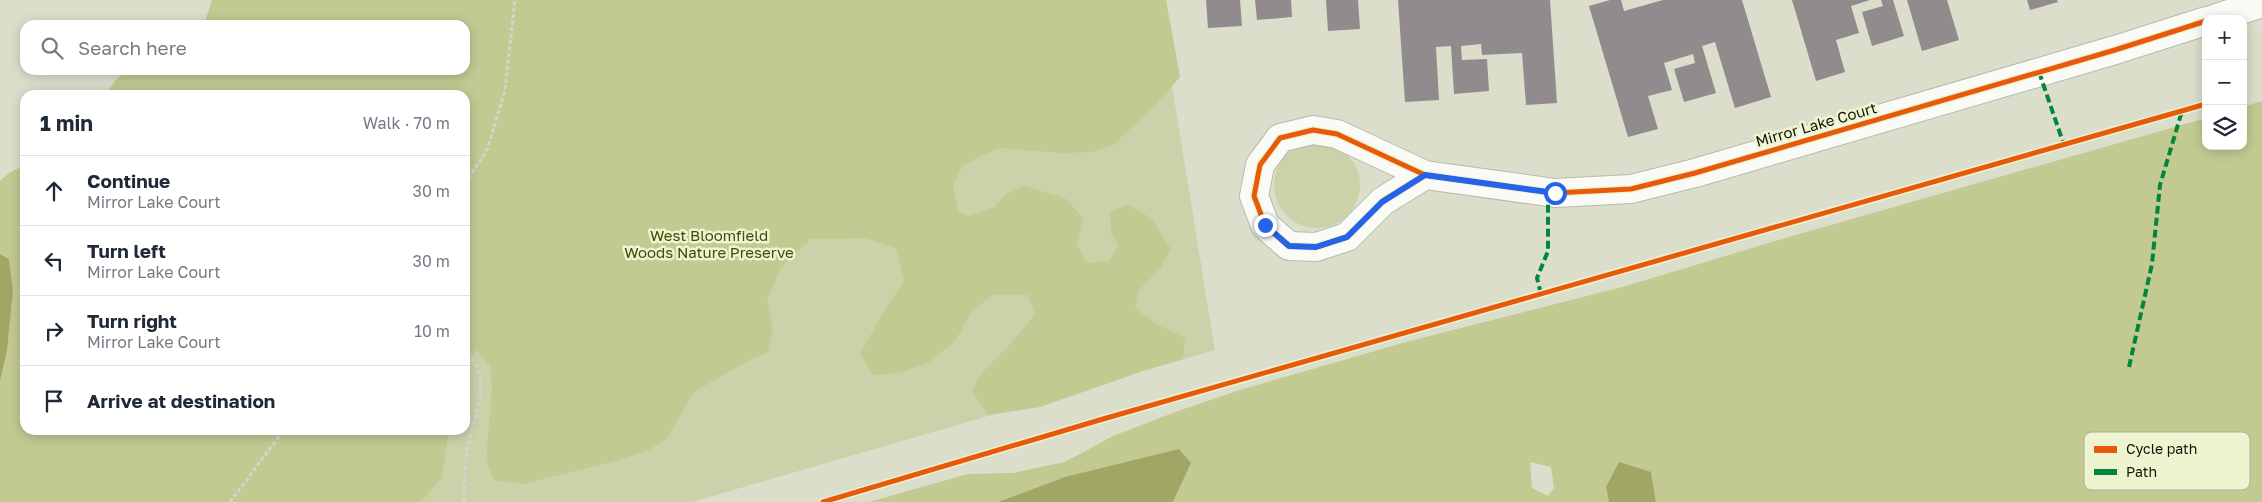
<!DOCTYPE html>
<meta charset="utf-8">
<style>
:root{--surface:#fff;--page:#f2f2f3;--text:#1f2937;--muted:#747a83;--line:#e0e1e3}
body{margin:0;font-family:"Golos Text",sans-serif;background:var(--page);color:var(--text)}
.controls{position:absolute;right:15px;top:15px;display:grid;overflow:hidden;border-radius:10px;box-shadow:0 2px 12px #0003}
.controls button{width:45px;height:45px;display:grid;place-items:center;padding:0;border:0;border-bottom:1px solid var(--line);background:var(--surface);color:var(--text);font:25px sans-serif}
.stop{position:absolute;width:15px;height:15px;margin:-11px;border:4px solid #2563eb;border-radius:50%;background:#fff}
.stop.end{background:#2563eb;border-color:#fff;box-shadow:0 1px 5px #0008}
.list{margin:0;padding:0;list-style:none}
h2{display:flex;justify-content:space-between;align-items:center;height:65px;margin:0;padding:0 20px;font-size:21px}
h2 small{font-size:16px;font-weight:400;color:var(--muted)}
.list li{display:grid;grid-template-columns:32px 1fr auto;gap:15px;align-items:center;box-sizing:border-box;height:70px;padding:0 20px;border-top:1px solid var(--line)}
.list b{display:block;font-size:19px;white-space:nowrap}
.list p{margin:0;font-size:16px;white-space:nowrap;color:var(--muted)}
.list em{font-size:16px;font-style:normal;color:var(--muted)}
.icon{flex:none;width:28px;height:28px;fill:none;stroke:currentColor;stroke-width:2;stroke-linecap:round;stroke-linejoin:round}
.map{position:relative;flex:none;width:2262px;height:502px;overflow:hidden}
.search{position:absolute;background:var(--surface);box-shadow:0 2px 12px #0003;left:20px;top:20px;width:450px;height:55px;display:flex;align-items:center;gap:12px;box-sizing:border-box;padding:0 18px;border-radius:15px;color:var(--muted);font-size:19px}
.panel{position:absolute;background:var(--surface);box-shadow:0 2px 12px #0003;left:20px;top:90px;width:450px;height:345px;border-radius:15px}
.map>svg:first-child{display:block}
</style>
<div class="map">
<svg width="2262" height="502" viewBox="0 0 2262 502">
<rect width="100%" height="100%" fill="#dbdeca"/>
<path fill="#cbd1a9" d="M1158,0l57,350 -523,152h-692v-274l25,202h440v-405z
M1274 185a43 43 0 1 1 86 0a43 43 0 1 1-86 0Z"/>
<path fill="#c2c991" fill-rule="evenodd" d="M212,0h954l14,77 -23,26 -45,43 -21,6 -28,1 -65,-5 -35,17 -10,20 5,27 11,4 26,-9 10,-12 19,-9 41,12 18,20 -6,25 9,20 23,-2 10,-16 -8,-11 -1,-23 18,-6 23,13 20,31 -12,21 -21,21 -3,17 23,17 27,13 -2,21 -37,11 -106,37 -51,8 -17,-23c8,-22 25,-33 40,-50 8,-9 15,-18 23,-27l-7,-20h-36l-21,18 -16,28 -27,22 -29,10 -26,2 -13,-21 24,-43 20,-30 -8,-33 -32,-10 -53,1 -30,28 -14,34 6,28 -5,23 -19,8 -55,32 -27,46 -18,12 -37,12 -89,22 -29,-4 -8,-21 6,-68 -2,-25 -13,-16 -12,8v-263h-360l10,-14 12,-11h338v-45h-261z
M2262,101v401h-606l-5,-30 -45,15 3,15h-436l18,-39 -126,14 -67,25h-129l99,-28 45,-1 52,-11 48,-26 65,-25 65,-22 163,-47 220,-56 156,-47 424,-121v28h37v-39zM1530,462l21,5 3,21 -6,8 -16,-8z
M25,165v265h424l-7,48 -22,24h-420v-121l7,-31 6,-59 -4,-32 -9,-5v-73l9,-8z"/>
<path fill="#a0a765" d="M0,254l9,5 4,32 -6,59 -7,31z
M1179,449l12,14 -18,39h-175l67,-25z
M1619,462l32,10 5,30h-47l-3,-15z"/>
<path fill="#928b8e" d="M1206,0h34l2,26 -34,2z
M1255,0h36l1,17 -35,3z
M1326,0h32l2,29 -32,2z
M1398,0h152l7,103 -31,2 -4,-52 -40,2 -1,-11 -20,2 1,14 25,-1 2,32 -35,3 -3,-48 -15,1 3,53 -34,2z
M1610,0h11l3,11 39,-11h79l29,97 -36,11 -20,-66 -13,4 14,47 -32,9 -10,-33 21,-6 -2,-9 -29,9 8,27 -24,6 10,33 -30,8 -39,-131z
M1792,0h78l-19,6 8,27 -23,7 9,32 -29,9z
M1881,0h12l11,36 -32,10 -10,-34 21,-6z
M1907,0h40l12,40 -37,11z
M2027,0h30l1,2 -28,8z"/>
<g fill="none" stroke-linecap="round" stroke-linejoin="round">
<g stroke="#b8baab" stroke-width="30">
<path id="minor" d="M2214,19l48,-16
M1425,175l-42,26 -36,36 -31,10 -27,-1 -24,-21 -11,-29 6,-31 20,-27 33,-8 24,4 88,41 130,18 76,-4 64,-16 420,-123 91,-29"/>
</g>
<path stroke="#d3d5ce" stroke-width="3" stroke-dasharray="4 2.5" stroke-linecap="butt" d="M465,184l22,-34 18,-60 10,-90
M230,502l54,-72
M464,502c0,-18 1,-37 4,-55 6,-30 26,-71 -3,-96"/>
<use href="#minor" stroke="#fafaf7" stroke-width="28"/>
<path stroke="#00873e" stroke-width="4" stroke-dasharray="8 4" stroke-linecap="butt" d="M2039,72l25,73
M1541,294l-4,-16 11,-27v-59
M2129,367l23,-103 8,-79 22,-74"/>
<g stroke="#eef4cf" stroke-width="8">
<path id="cycleway" d="M1425,175l-42,26 -36,36 -31,10 -27,-1 -24,-21 -11,-29 6,-31 20,-27 33,-8 24,4 88,41 130,18 76,-4 64,-16 420,-123 91,-29
M823,502l280,-83 1103,-315"/>
</g>
<use href="#cycleway" stroke="#e8590c" stroke-width="5"/>
</g>
<g fill="none" stroke-linecap="round" stroke-linejoin="round">
<path stroke="#2563eb" stroke-width="6" d="M1265,225l24,21 27,1 31,-10 35,-35 43,-27 130,18"/>
</g>
<g text-anchor="middle" dominant-baseline="central" stroke-width="5" stroke-linejoin="round" paint-order="stroke">
<g font-size="15" fill="#131508" stroke="#eef4cf">
<text transform="translate(1816 124) rotate(-16)">Mirror Lake Court</text>
</g>
<g font-size="15" fill="#444a07" stroke="#eef4cf">
<text x="709" y="235">West Bloomfield<tspan x="709" dy="17">Woods Nature Preserve</tspan></text>
</g>
</g>
<rect x="2084" y="432" width="166" height="58" rx="8" fill="#eef4cf" stroke="#acb193" stroke-width="1"/>
<rect x="2094" y="446" width="23" height="7" fill="#e8590c"/>
<rect x="2094" y="469" width="23" height="6" fill="#00873e"/>
<g font-size="14" fill="#131508">
<text x="2126" y="454">Cycle path</text>
<text x="2126" y="477">Path</text>
</g>
</svg>
<div class="controls">
<button>+</button>
<button>−</button>
<button><svg class="icon" aria-label="layers" viewBox="0 0 24 24"><path d="M12 4l9 5-9 5-9-5zM3 14l9 5 9-5"/></svg></button>
</div>
<div class="stop" style="left:1555px;top:193px"></div>
<div class="stop end" style="left:1265px;top:225px"></div>
<div class="search"><svg class="icon" aria-label="search" viewBox="0 0 24 24"><circle cx="10" cy="10" r="6"/><path d="M15 15l6 6"/></svg>Search here</div>
<section class="panel">
<h2>1 min<small>Walk · 70 m</small></h2>
<ul class="list">
<li><svg class="icon" aria-label="ahead" viewBox="0 0 24 24"><path d="M12 20V5M6 11l6-6 6 6"/></svg><div><b>Continue</b><p>Mirror Lake Court</p></div><em>30 m</em></li>
<li><svg class="icon" aria-label="left" viewBox="0 0 24 24"><path d="M17 20v-9H6M10 6l-5 5 5 5"/></svg><div><b>Turn left</b><p>Mirror Lake Court</p></div><em>30 m</em></li>
<li><svg class="icon" aria-label="right" viewBox="0 0 24 24"><path d="M7 20v-9h11M14 6l5 5-5 5"/></svg><div><b>Turn right</b><p>Mirror Lake Court</p></div><em>10 m</em></li>
<li><svg class="icon" aria-label="arrive" viewBox="0 0 24 24"><path d="M6 21V4h12l-3 4 3 4H6"/></svg><div><b>Arrive at destination</b></div></li>
</ul>
</section>
</div>
